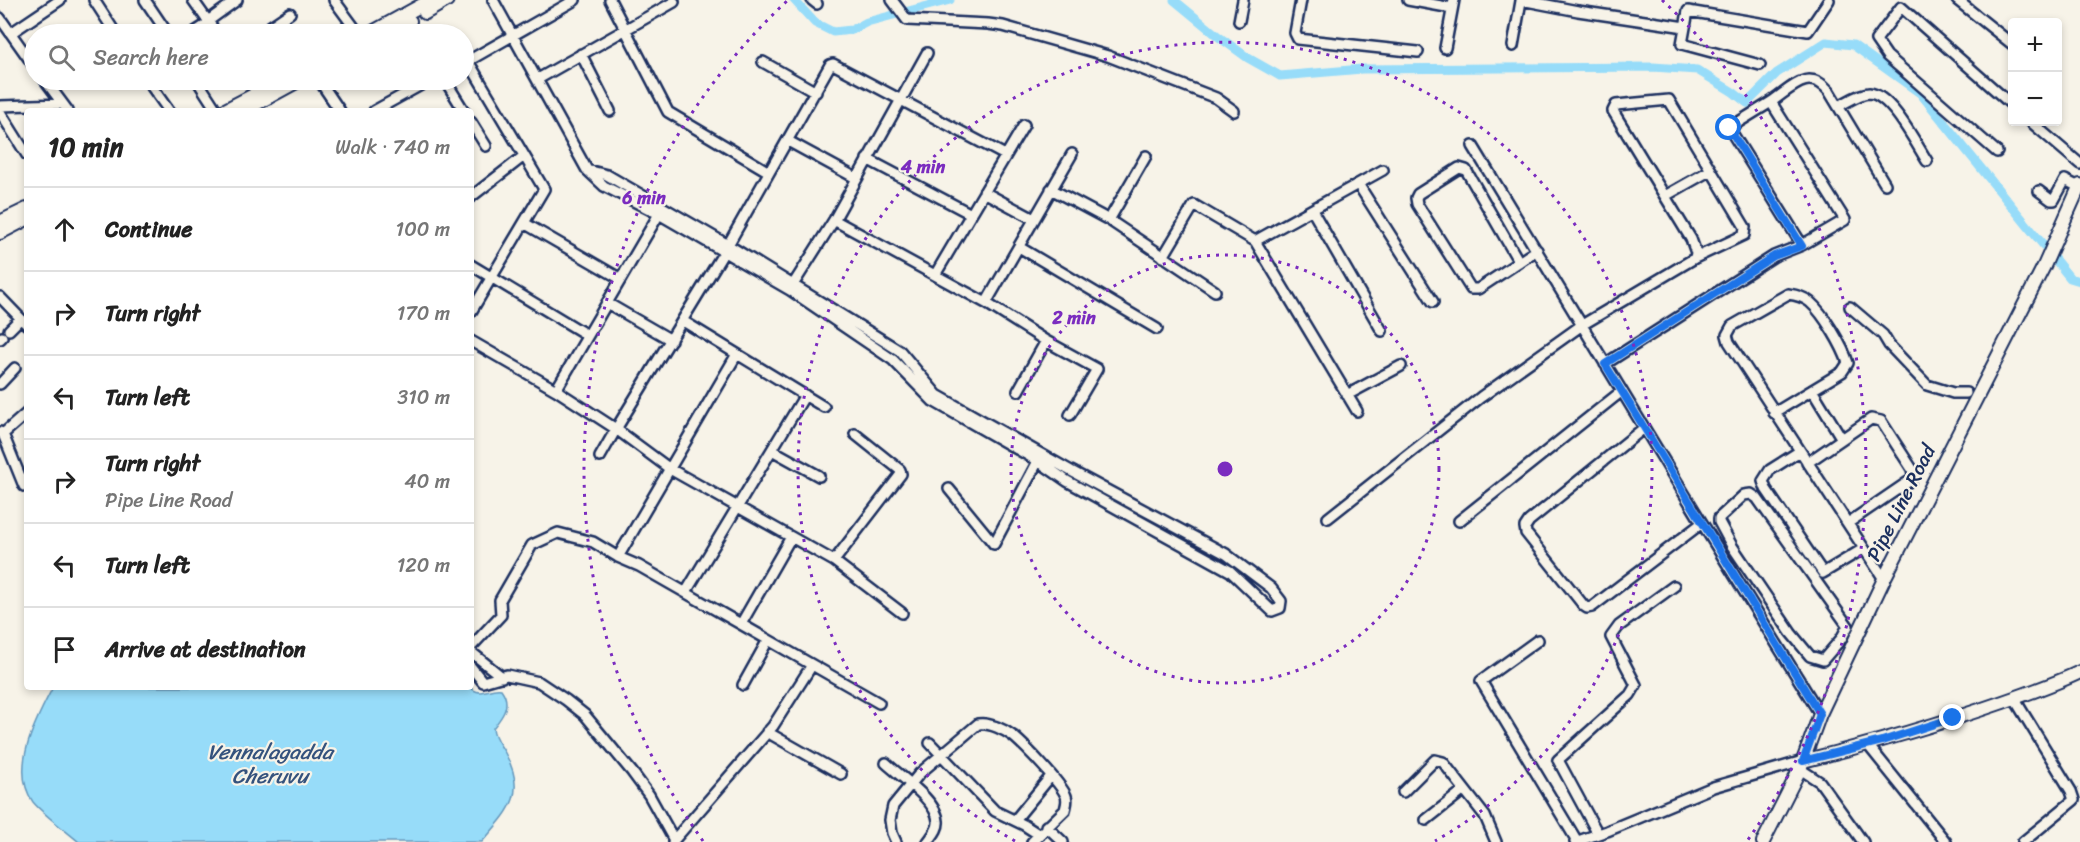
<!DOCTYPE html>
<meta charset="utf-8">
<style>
:root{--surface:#fff;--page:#f6f6f6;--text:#222;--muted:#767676;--line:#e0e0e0}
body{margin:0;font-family:Sriracha,sans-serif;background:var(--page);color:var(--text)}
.controls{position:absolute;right:18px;top:18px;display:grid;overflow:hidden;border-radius:6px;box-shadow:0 3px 9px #0003}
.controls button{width:54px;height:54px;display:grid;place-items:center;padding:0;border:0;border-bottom:2px solid var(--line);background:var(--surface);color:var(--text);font:30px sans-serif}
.stop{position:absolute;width:18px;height:18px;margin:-14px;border:4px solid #1a73e8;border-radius:50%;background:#fff}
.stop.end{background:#1a73e8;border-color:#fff;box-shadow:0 2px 6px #0008}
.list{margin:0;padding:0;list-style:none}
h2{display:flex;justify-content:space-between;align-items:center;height:78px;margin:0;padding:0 24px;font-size:26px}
h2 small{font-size:20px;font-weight:400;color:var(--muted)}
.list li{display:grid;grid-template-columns:39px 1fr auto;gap:18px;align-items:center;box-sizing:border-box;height:84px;padding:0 24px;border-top:2px solid var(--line)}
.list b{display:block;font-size:22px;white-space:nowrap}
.list p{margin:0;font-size:20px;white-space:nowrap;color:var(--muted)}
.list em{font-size:20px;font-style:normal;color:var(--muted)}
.icon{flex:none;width:33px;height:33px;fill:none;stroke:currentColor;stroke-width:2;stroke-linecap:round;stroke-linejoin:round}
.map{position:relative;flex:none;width:2080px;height:842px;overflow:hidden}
.search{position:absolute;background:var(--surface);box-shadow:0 3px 9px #0003;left:24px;top:24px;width:450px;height:66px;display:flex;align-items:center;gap:15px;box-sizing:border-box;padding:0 21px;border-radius:33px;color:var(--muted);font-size:22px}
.panel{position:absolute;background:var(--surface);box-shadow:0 3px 9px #0003;left:24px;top:108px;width:450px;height:582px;border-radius:6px}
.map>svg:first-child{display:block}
</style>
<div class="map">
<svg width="2080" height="842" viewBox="0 0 2080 842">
<rect width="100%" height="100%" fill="#f7f3e8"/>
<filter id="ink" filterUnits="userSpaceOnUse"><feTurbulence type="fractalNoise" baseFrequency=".0167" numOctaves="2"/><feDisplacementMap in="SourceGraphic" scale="12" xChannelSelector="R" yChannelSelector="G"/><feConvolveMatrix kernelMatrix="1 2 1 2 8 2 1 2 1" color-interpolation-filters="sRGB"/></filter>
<g filter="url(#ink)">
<path fill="#97dcf9" stroke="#6597bb" stroke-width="1.5" d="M53,687h417c11,11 18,0 31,2 11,15 2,27 -8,39 1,10 7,16 12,25 23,41 4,58 -23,89h-403c-13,-11 -36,-28 -46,-40 -24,-34 4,-84 20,-115z"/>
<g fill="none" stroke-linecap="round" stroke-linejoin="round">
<path stroke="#97dcf9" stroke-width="9" d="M794,0l21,23 18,9 19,-2 15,-8 83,-22
M1174,0l45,37 29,21 32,18 82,-7 291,-2 44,3 36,22 14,11 30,-30 49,-31 27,3 67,48 150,185 10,3"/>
<g stroke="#1b2f5e" stroke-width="14">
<path id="street" d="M94,0l22,34
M145,0l23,34
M193,0l24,34
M334,0l25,34
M493,0l94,170 17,16 55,28 131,76 103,70 40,41 105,60 29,20 163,90 42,40 8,-3 1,-7 -10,-13 -45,-34 -155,-83 -134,-76 -37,-44 -172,-106 -121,-70 -20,-5
M610,0l58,112 101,60
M812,0l5,4
M892,0l15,20 81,4 15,2 105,30 108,42 18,13
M1301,0l-6,33 3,6 120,13
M1408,0l44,8
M1521,0l57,11 107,16
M1957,0l55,44
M0,18l34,48
M208,21l29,-21
M1239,21l4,-21
M11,33l49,-33
M192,34l17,-11
M259,34l31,-21
M1513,46l8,-45
M1445,48l9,-48
M581,54l29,57
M763,62l53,30
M1760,65l-78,-21 6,-33 120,20 21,-31
M538,79l136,-77
M45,80l23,31
M147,80l22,31
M197,80l20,31
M248,80l9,12
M319,80l21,31
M445,80l19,31
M1771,102c21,-14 37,-35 58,-11l56,93
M0,106l63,-2
M1839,106c8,-4 21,-13 30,-13 22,1 47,51 58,68
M374,111l56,-31
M0,112l27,43
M471,122l15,24
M2031,122l49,42
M788,141l68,37
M1473,146l229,377 118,191
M1997,152l-110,-96 -11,-16 25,-33 111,98
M867,159l104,55
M1358,184l75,118
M1051,189l58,31 106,71
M2039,191l12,9h3l11,-20 14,7
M984,192l50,27
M1665,196l46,-26
M471,197l53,-41
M1312,210l70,121
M834,220l152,83 60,38 51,28 -27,46
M1109,220l37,-64
M524,223l97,56
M1255,241l128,-71
M1019,247l138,82
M1163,257l31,-52 61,36 102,170
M1519,262l-53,-92 -7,-2 -41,26 -2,4 1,6 54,85h7l59,-39
M471,265l116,70
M935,275l89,-150
M791,288l43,-68 93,-167
M0,297l27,28
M607,303l64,37
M986,303l86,-149
M1850,307l33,28 6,10 38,40 26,8h13
M471,312l73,-123 -76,-128 107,-61
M683,321l141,86
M9,330l11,-11
M0,339l2,-2
M471,341l85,49 60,39 108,-177 106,-187 3,-1 172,91
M737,354l-119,203 21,9 240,137
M1605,364l169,-108 28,-11 -73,-117 42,-26 74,118 -43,25
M0,384l15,-16
M556,390l103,-176
M1812,390l30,49
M1018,391l28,-50
M1347,395l54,-29
M1774,413l68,-41 6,-9c-5,-16 -24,-49 -38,-61 -6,-5 -14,-7 -22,-8l-56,32 -5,9 2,7 155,237
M1644,428l-115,93 -4,6 1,6 58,73 3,2 5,-1 110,-84
M0,432l3,2 24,-21
M3,434l21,52
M772,450l47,26
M1800,451l-30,19 -7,11 3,8 57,84 40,-24
M600,457l16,-28 54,40 164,92 68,52
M1807,463l64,-44 10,2 31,48 1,5 -2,6 -63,43
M949,489l45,55 44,-83
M1751,494l6,4 91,128 -7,13 -18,21 -13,-4 -19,-23 -59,-87 -13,-24v-4l25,-23z
M1328,518l153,-121 101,-72 113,-67 1,-5 -5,-14 -78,-128 3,-6 53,-5 76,127 -1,8 -49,23
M1459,521l163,-130
M834,561l67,-87 -1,-4 -45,-36
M686,592l119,-197
M741,624l50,-87
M1538,640l-57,41 96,160
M471,647l30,-32 -1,-15 32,-55 26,-12 35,9 25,15
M471,652l31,25
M471,667l12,15 24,-7 32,7 27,18 19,15 47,57 17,23 25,45 -1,2
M743,685l25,-45
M2014,698l57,93 3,9 -51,42
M767,732l74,42
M930,743l65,68 29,14 14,9
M1868,745l78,97
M886,763c15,14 51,38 52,58 1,8 -6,15 -10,21
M1800,769l20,13 43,60
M1403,792l32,-32 8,2 42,54 11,26
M1015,820l36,-44
M1426,820l38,-30
M1046,826l17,16
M1598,834l-40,-74 72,-65 6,-10 -25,-48 8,-11 55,-40
M674,840l99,-114 39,-61
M896,842l-4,-9 -2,-13 3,-14 27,-33 58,-49c11,-2 27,6 35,12 12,10 48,47 53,60 2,5 0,9 -1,14l-33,32
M1575,842l32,-11 106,-44 90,-26"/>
</g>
<g stroke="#1b2f5e" stroke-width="16">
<path id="secondary" d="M425,13l22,-13
M369,34l62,-34
M387,34l23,-13
M223,111l59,-31
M243,111l57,-31
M0,222l27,-13
M0,233l27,-14
M1803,761c68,-17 134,-36 200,-59 26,-9 52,-18 77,-30
M1763,842l37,-73 20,-55 64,-135 160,-313 36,-81"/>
</g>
<use href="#street" stroke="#f7f3e8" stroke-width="9"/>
<use href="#secondary" stroke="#f7f3e8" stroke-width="12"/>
</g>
</g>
<g fill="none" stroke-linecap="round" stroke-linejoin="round" filter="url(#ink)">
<path stroke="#1a73e8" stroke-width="8" d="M1729,128l73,118 -28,10 -169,108 215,350 -17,47 79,-20 71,-23"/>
</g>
<g fill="none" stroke="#7b2cbf" stroke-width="3" stroke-dasharray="3 6">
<circle cx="1225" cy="469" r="214"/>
<path d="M1015 841A427 427 0 1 1 1435 841"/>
<path d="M703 841A641 641 0 0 1 788 0M1662 0A641 641 0 0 1 1747 841"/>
</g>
<g text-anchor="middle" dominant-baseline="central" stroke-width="4.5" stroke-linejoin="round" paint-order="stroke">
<g font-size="20" fill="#1b2f5e" stroke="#f7f3e8">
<text transform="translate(1901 503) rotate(-63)">Pipe Line Road</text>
</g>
<g font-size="21" font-style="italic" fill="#34527d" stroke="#f7f3e8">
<text x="270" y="752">Vennalagadda<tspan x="270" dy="24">Cheruvu</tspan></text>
</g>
</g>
<circle cx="1225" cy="469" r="9" fill="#7b2cbf" stroke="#f7f3e8" stroke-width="3"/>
<g font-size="18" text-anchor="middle" font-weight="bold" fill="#7b2cbf" stroke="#f7f3e8" stroke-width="4.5" stroke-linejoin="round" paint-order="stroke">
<text x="923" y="173">4 min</text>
<text x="644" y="204">6 min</text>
<text x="1074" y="324">2 min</text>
</g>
</svg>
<div class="controls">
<button>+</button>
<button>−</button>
</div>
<div class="stop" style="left:1729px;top:128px"></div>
<div class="stop end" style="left:1953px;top:718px"></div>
<div class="search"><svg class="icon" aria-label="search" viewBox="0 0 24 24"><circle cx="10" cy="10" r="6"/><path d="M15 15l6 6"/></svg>Search here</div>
<section class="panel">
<h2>10 min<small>Walk · 740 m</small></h2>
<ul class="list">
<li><svg class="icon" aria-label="ahead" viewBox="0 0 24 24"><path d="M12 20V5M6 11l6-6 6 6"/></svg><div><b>Continue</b></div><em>100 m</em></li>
<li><svg class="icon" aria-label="right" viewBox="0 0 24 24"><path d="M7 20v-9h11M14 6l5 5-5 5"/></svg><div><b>Turn right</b></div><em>170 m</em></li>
<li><svg class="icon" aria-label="left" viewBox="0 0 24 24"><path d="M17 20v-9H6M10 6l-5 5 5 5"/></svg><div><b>Turn left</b></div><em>310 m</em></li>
<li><svg class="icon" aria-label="right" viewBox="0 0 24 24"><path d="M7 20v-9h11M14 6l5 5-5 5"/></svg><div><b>Turn right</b><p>Pipe Line Road</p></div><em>40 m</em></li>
<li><svg class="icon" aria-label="left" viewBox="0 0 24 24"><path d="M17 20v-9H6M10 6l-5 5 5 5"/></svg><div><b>Turn left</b></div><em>120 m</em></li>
<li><svg class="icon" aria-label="arrive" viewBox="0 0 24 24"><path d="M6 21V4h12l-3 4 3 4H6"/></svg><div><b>Arrive at destination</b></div></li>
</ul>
</section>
</div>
